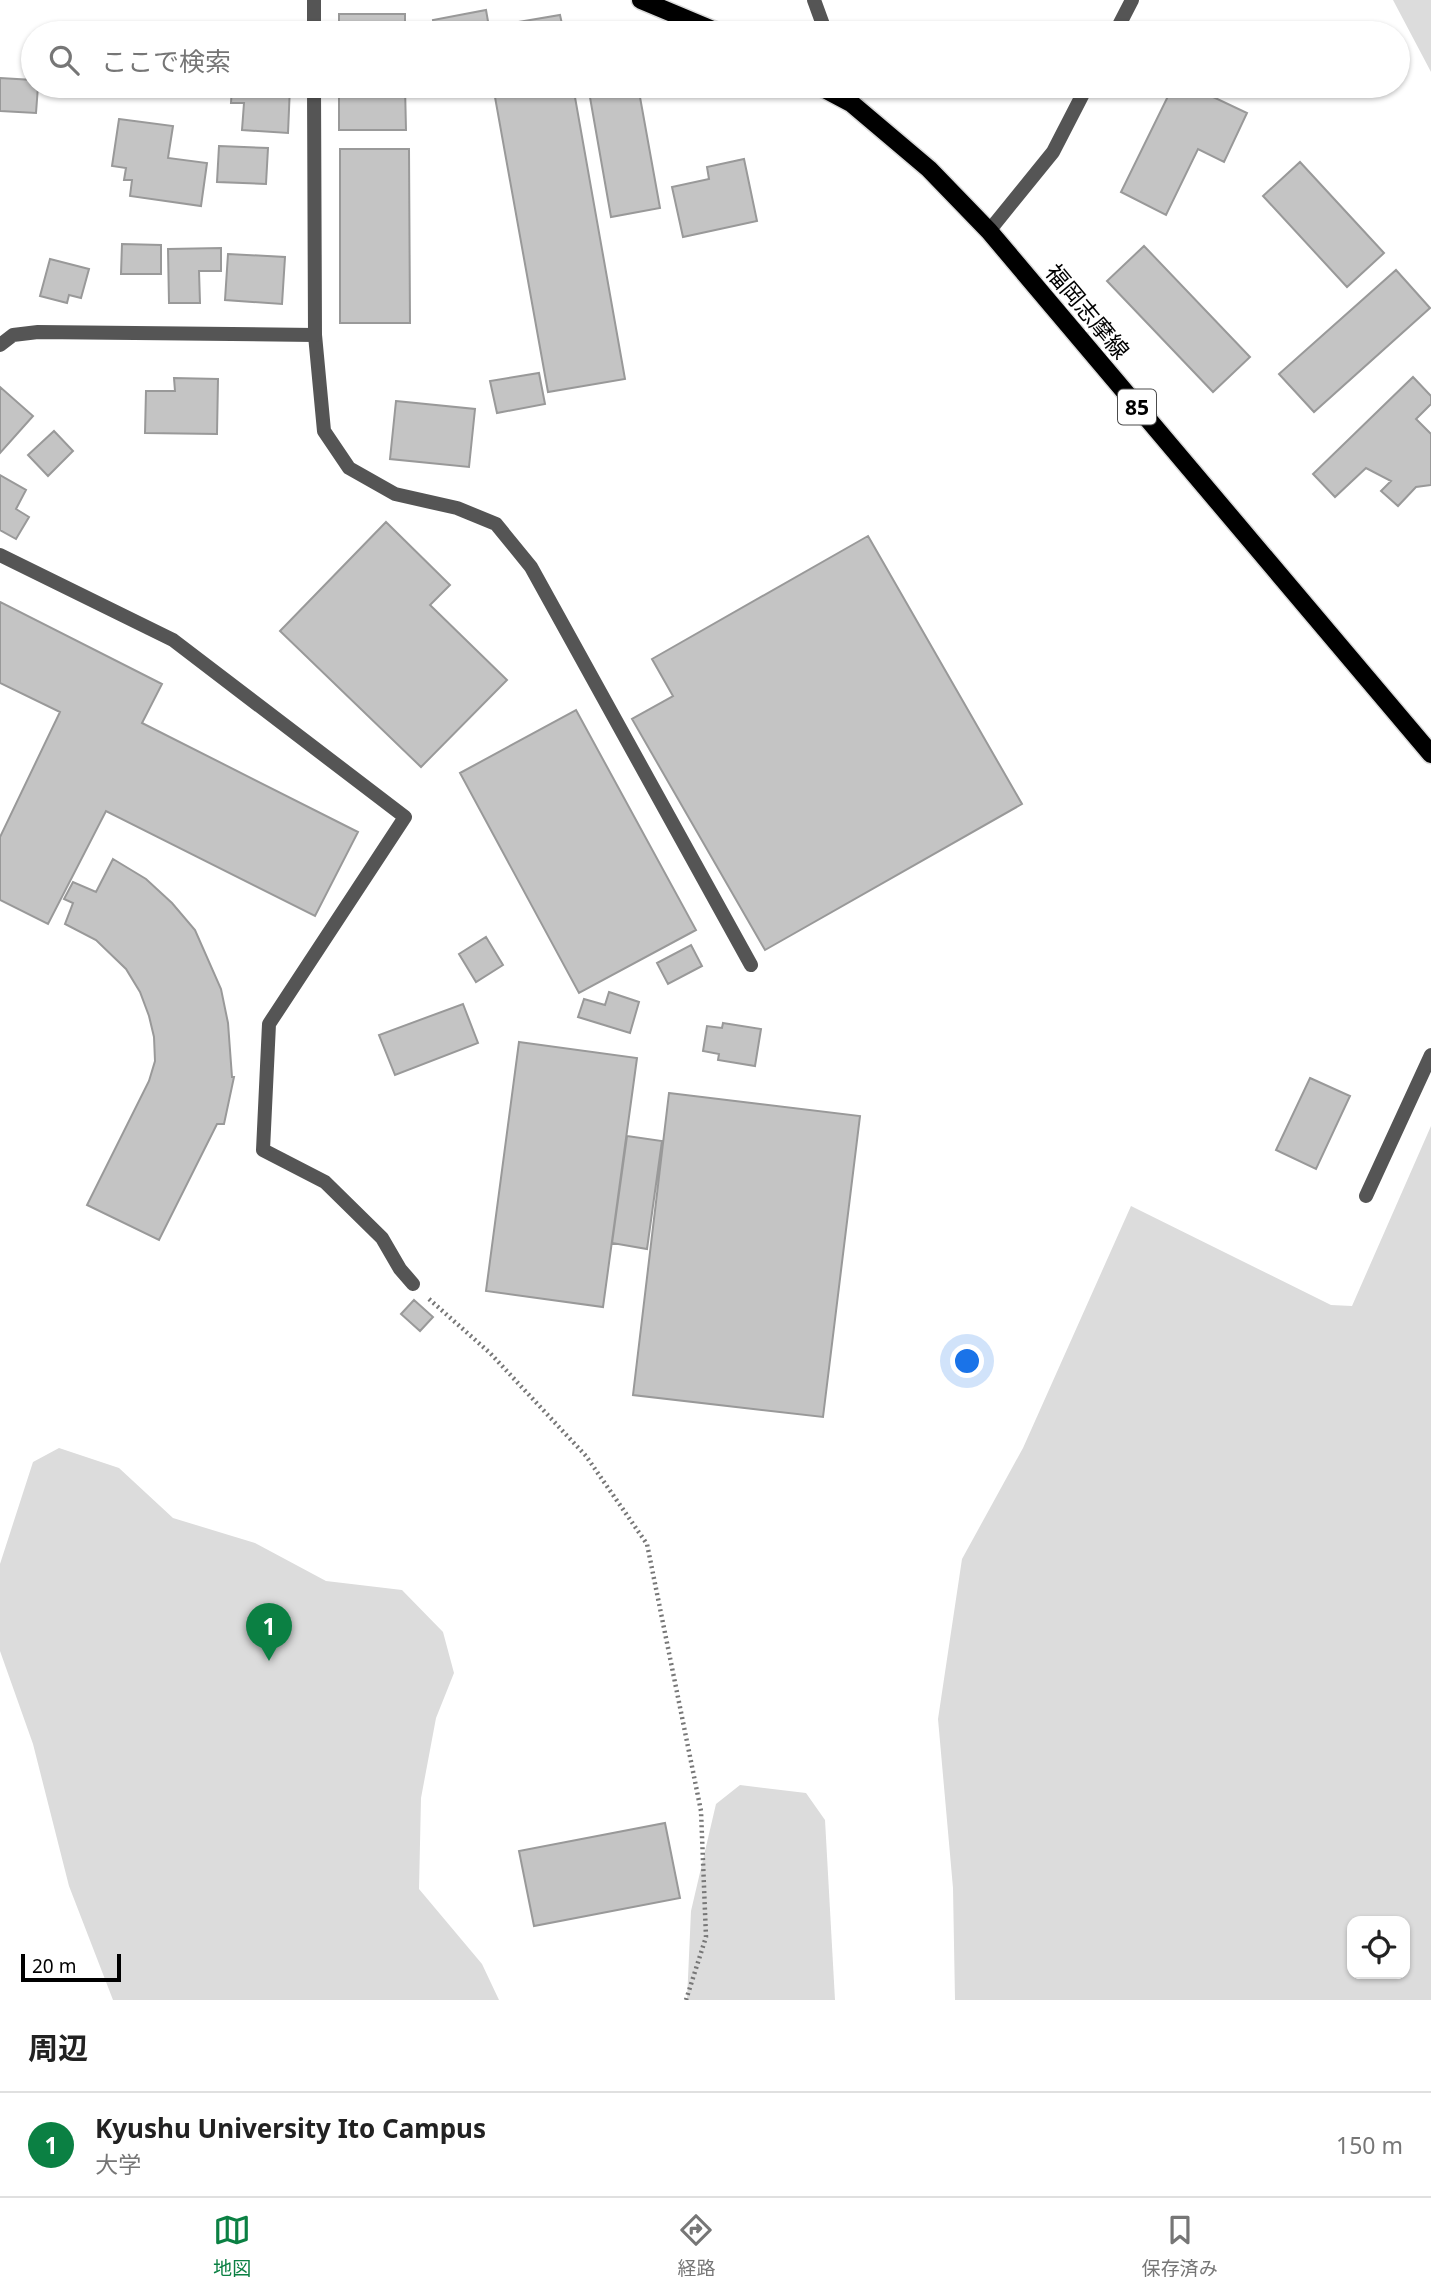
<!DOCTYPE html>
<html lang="ja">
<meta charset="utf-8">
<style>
:root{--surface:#fff;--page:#f2f2f2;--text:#222;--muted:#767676;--line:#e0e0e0;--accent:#0b8043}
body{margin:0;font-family:"Noto Sans","Noto Sans JP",sans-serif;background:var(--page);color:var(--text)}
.controls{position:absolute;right:21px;bottom:21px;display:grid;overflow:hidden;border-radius:14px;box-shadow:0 2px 5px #0004}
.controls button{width:63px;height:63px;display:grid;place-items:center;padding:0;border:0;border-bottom:2px solid var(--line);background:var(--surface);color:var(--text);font:35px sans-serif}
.scale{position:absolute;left:21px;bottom:18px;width:100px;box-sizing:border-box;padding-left:7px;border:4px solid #000;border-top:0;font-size:19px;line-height:24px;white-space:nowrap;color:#000;-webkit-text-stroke:5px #fff;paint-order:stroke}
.you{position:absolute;left:968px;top:1362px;width:24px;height:24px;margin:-18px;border:5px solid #fff;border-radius:50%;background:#1a73e8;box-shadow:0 0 0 10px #1a73e833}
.badge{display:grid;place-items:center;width:46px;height:46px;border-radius:50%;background:var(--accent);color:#fff;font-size:23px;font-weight:700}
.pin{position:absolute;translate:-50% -58px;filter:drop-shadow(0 2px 4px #0008)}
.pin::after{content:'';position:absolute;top:37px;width:24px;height:21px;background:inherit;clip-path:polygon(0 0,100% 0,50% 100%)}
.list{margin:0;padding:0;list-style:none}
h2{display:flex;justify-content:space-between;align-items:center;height:91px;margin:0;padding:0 28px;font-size:30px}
h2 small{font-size:23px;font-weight:400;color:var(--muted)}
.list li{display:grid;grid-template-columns:46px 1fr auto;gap:21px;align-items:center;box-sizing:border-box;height:105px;padding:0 28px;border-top:2px solid var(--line)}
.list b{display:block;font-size:26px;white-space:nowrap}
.list p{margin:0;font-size:23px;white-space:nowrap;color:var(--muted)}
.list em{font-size:23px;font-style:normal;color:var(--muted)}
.icon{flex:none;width:38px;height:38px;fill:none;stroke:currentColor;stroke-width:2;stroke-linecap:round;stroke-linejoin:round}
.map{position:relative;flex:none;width:1431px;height:2000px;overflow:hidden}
.search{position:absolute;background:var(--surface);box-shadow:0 2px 5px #0004;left:21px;right:21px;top:21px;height:77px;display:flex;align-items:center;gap:18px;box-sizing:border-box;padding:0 24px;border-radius:38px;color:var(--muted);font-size:26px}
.sheet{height:196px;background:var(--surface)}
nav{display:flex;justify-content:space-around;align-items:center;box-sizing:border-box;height:98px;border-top:2px solid var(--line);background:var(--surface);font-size:19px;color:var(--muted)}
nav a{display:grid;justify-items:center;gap:4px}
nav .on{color:var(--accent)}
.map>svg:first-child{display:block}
</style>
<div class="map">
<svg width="1431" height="2000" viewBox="0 0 1431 2000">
<rect width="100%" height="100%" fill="#fff"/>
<path fill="#dcdcdc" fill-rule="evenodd" d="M1393,0h38v72z
M1431,1126v874h-476l-2,-112 -15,-169 24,-160 61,-111 108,-242 200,99 21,1zM1405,1921v53h-53v-53z
M59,1448l60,20 54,50 82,25 71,38 76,9 41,42 11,41 -18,45 -15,80 -2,91 63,75 17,36h-386l-44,-114 -36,-142 -33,-93v-87l33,-102z
M740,1785l66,8 19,27 10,180h-148l4,-89 25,-107z"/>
<path fill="#c4c4c4" stroke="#999" stroke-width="2" d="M486,10l3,17 71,-12 4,18h-129l-2,-13z
M339,14h66v19h-66z
M156,23l24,2 -1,8h-24z
M620,26l1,7h-41l-1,-1z
M0,78l33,2v6h5l-2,27 -36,-2z
M115,86h30l-1,4 -30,-2z
M232,86h58l-2,47 -46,-3 2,-27h-13z
M339,86h66l1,44h-67z
M493,86h80l52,293 -77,13z
M588,86h50l22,122 -49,9z
M1173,86h17l57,27 -23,49 -26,-13 -32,66 -45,-23z
M119,119l54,7 -5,32 39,5 -6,43 -71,-10 2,-16h-8l2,-12 -14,-2z
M219,146l49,2 -2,36 -49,-2z
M340,149h69l1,174h-70z
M744,159l13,62 -74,16 -11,-50 37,-8 -2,-12z
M1300,162l84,91 -37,34 -84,-91z
M122,244l39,1v29h-40z
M1144,246l106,111 -37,35 -106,-111z
M221,248v23h-22l1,32h-31l-1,-54z
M228,254l57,3 -3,47 -57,-4z
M50,259l39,10 -8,29 -12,-3 -2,8 -27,-7z
M1396,270l34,38 -116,104 -35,-38z
M539,373l6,31 -48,9 -7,-32z
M1413,377l18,19v8l-15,15 15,15v51l-15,2 -18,19 -17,-15 10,-10 -25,-13 -31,29 -22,-23z
M174,378l44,1 -1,55 -72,-1 1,-42h29z
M0,387l33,29 -33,37z
M396,401l79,8 -6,58 -79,-8z
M54,431l19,20 -25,25 -20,-21z
M0,475l26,15 -10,19 13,8 -13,22 -16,-9z
M386,522l64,63 -20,20 77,75 -86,87 -141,-136z
M868,536l154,268 -257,146 -133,-231 41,-23 -21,-37z
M0,602l162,82 -20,39 216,109 -43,84 -209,-105 -58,113 -48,-24v-63l60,-125 -60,-29z
M576,710l120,220 -117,63 -119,-220z
M113,859l33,20 26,24 23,27 26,59 7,34 4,54h2l-10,47h-7l-58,116 -72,-35 62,-124 6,-20 -1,-24 -5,-21 -9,-24 -14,-23 -30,-29 -31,-16 8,-21 -9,-4 9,-17 23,10z
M486,937l17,28 -27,17 -17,-28z
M691,945l11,21 -34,18 -11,-21z
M609,992l30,10 -9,31 -52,-16 6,-18 21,6z
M463,1004l15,39 -83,32 -16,-40z
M723,1023l38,6 -6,37 -37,-6 1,-6 -16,-3 4,-25 15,2z
M519,1042l118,16 -34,249 -117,-16z
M1310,1078l40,18 -34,73 -40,-19z
M669,1093l191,23 -37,301 -190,-22z
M627,1136l35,5 -15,108 -35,-6z
M414,1300l19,17 -13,14 -19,-17z
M665,1823l15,75 -146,28 -15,-75z"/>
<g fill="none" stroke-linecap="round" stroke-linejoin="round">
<g stroke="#dbdbdb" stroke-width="21">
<path id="primary" d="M641,0l79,33
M819,86l32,17 78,66 60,62 442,523"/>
</g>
<path stroke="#777" stroke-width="4.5" stroke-dasharray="2 3.5" stroke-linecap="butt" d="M429,1299l61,54 96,103 61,88 54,267 5,126 -20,63"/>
<path stroke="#555" stroke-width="14" d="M315,335l9,96 25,37 46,26 62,14 39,16 35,43 220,398"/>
<path stroke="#555" stroke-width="14" d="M314,0v33
M814,0l12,33
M845,86l6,17
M0,345l13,-10 25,-3 277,3 -1,-249
M0,555l173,85 232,177 -136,207 -6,126 62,32 57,56 18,31 13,15
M1366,1196l65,-141"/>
<path stroke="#555" stroke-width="14" d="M1115,33l17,-33
M989,231l64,-79 34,-66"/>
<use href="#primary" stroke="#000" stroke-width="18"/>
</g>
<g text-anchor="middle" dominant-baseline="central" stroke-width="7" stroke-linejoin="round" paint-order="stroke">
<rect fill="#fff" stroke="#4c4c4c" stroke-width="2" x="1118" y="389.5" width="38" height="35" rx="5"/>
<g font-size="21" font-weight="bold" fill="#000">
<text x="1137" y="407">85</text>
</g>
<g font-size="23" fill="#000" stroke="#fff">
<text transform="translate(1088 311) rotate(50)">福岡志摩線</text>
</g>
</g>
</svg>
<div class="controls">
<button><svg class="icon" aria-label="locate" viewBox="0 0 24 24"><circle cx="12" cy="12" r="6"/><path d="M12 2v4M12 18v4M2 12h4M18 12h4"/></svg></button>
</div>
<div class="scale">20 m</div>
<div class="you"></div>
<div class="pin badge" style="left:269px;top:1661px">1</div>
<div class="search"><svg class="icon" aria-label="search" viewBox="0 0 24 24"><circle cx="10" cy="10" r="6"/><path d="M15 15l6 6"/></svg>ここで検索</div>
</div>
<section class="sheet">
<h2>周辺<small></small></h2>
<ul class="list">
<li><span class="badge">1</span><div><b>Kyushu University Ito Campus</b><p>大学</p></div><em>150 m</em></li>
</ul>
</section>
<nav>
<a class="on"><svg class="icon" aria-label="map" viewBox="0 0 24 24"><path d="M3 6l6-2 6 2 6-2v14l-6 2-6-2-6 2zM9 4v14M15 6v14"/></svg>地図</a>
<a><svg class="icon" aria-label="directions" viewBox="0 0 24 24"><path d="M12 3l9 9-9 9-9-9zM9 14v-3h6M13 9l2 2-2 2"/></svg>経路</a>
<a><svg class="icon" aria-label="saved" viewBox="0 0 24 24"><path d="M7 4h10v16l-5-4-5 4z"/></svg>保存済み</a>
</nav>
